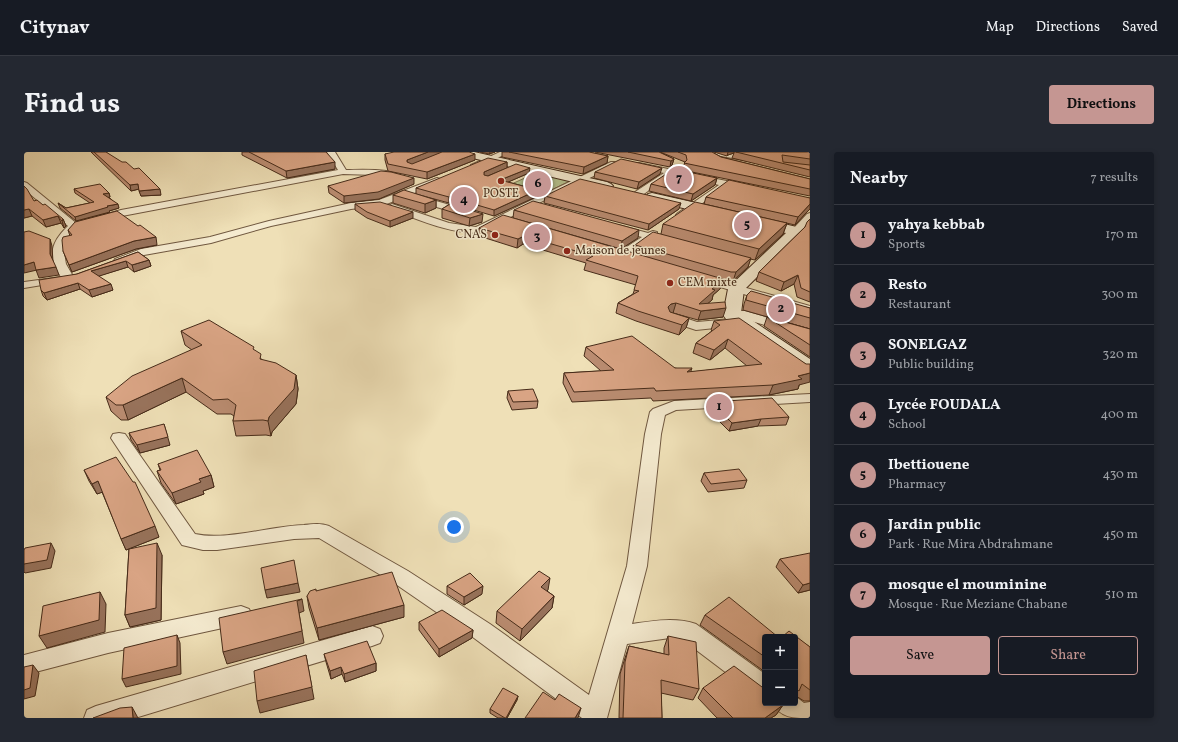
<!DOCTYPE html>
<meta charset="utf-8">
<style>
:root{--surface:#171b24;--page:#242831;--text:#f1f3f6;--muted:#9ea1a6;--line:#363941;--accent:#c59692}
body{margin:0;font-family:Vollkorn,serif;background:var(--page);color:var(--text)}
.controls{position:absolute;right:12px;bottom:12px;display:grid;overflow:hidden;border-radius:4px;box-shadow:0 2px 6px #0003}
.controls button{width:36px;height:36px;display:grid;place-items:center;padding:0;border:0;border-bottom:1px solid var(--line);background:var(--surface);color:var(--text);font:20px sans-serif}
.you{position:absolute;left:430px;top:375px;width:14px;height:14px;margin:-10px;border:3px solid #fff;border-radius:50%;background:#1a73e8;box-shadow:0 0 0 6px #1a73e833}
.badge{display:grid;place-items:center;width:26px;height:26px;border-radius:50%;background:var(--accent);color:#111;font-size:13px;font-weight:700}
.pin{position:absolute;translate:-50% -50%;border:2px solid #fff;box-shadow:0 1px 4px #0006}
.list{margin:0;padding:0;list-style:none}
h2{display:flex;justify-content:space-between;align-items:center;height:52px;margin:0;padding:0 16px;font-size:17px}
h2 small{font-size:13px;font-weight:400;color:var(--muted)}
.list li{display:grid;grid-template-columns:26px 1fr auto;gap:12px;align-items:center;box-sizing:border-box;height:60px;padding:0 16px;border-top:1px solid var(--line)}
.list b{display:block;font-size:15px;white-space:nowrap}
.list p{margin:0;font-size:13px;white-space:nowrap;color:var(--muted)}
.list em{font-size:13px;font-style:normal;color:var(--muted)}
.actions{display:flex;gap:8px;padding:12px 16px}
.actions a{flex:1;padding:9px 0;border:1px solid var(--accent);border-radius:4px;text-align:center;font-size:14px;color:var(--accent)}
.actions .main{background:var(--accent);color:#111}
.map{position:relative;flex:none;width:786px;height:566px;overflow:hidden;border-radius:4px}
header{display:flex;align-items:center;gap:24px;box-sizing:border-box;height:56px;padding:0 20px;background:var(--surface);border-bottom:1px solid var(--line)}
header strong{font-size:19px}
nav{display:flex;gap:22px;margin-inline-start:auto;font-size:14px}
.intro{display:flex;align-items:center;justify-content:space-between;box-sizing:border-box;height:96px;padding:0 24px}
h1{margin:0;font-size:28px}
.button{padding:10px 18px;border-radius:4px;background:var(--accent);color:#111;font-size:14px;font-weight:700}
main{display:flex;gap:24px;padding:0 24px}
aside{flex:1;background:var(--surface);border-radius:4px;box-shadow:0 2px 6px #0003}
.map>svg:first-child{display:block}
</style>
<header>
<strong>Citynav</strong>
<nav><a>Map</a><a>Directions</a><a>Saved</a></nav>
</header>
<div class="intro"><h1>Find us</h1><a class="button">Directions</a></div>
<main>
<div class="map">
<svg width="786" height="566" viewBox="0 0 786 566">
<rect width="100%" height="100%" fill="#efe0b7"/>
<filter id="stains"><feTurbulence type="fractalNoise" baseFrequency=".005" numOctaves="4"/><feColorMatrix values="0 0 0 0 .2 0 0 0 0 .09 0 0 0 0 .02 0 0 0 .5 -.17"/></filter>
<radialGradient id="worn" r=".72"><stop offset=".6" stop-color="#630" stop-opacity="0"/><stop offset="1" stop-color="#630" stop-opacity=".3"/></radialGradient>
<path fill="#b6c390" stroke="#7e7754" d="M512,21l34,8 -29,14 -34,-9z"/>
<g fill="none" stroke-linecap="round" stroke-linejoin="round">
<g stroke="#705840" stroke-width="2">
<path id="minor" d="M303,0h8l11,18c12,0 45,-2 54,6l-4,2 -21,-3 -32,-1 -221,42 -45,12 -12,12 -2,7 3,17 8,14 -2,2 -48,8v-6l37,-5c-14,-21 -10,-35 7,-51l-44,-37v-7l3,1 49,40 45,-13 217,-40z
M476,0h10l-32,15h-6l-1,-2z
M682,0h16l32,6 4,2 -4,2 -44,-8z
M587,10h3l4,2 -140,69c-31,0 -60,-14 -89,-24l-2,-2 5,-3 57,19 27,4z
M612,11h3l107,22 4,3 -4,3 -19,-5 -46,32 -5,-3 2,-2 41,-28 -47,-11 -31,22h-6l-1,-2 1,-2 29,-19 -28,-6z
M413,26l3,1 1,2 -1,2 -56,22 -33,4 -80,17 -60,17 -67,12 -25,9 -5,-3 1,-2 26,-10 69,-12 59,-16 82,-18 28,-3z
M391,43l56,16 2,2 -5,3 -56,-16 -1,-2z
M786,61v9l-11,11h-6l-2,-2 2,-2 14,-15z
M594,73l30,8 5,-2 4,1v3l16,4 1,2 -5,3 -18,-4 -24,16h-8l-1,-2 1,-2 23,-15 -27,-7 -2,-2 2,-2z
M677,123l109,31v8l-113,-34 -2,-2 2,-2z
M708,159h13l65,19v8l-66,-19h-8l4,3 -2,3 -4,1 -38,4 -27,-9 -2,-3 2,-3 4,-1 24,8 34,-3 -3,-1 -2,-3 2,-3z
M786,242v8l-134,8 -11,5 -4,19 -14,132 -15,58c21,-3 43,-7 64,0l69,50v25l-8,-3 -74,-56 -13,-2 -43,6 -20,74h-25l-108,-80 -80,-55 -75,-45 -25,1 -77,11h-14l-21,-5 -71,-107 2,-4 6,-1 6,1 70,100c31,7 76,-8 109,-9 9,-1 16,-2 25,1l79,45 82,53 99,71 38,-129 18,-132 5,-22 3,-3 21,-8z
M217,454l8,3 3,6 -3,6 -8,3 -133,29 -84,22v-20l84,-22z
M348,474l8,3 3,7 -3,7 -8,3 -237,72h-51l3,-8 9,-4z
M771,544l9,7 6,-1v16c-18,0 -29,0 -37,-15h22z"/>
</g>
<g stroke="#462b19" stroke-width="2">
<path id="secondary" d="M431,0h19l133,30 4,2 2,2 -2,2 -4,2 -147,-35z
M628,41l71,16 1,3 -1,3 -5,1 -70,-16 -2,-3 2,-3z
M731,65l46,11 2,3 -59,59 -3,23 69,46v15l-7,-2 -77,-53 -3,-4 5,-26 2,-3 56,-53 -36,-9 -2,-3 2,-3z"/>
</g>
<use href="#minor" fill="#f5ebd0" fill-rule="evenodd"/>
<use href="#secondary" fill="#f5ebd0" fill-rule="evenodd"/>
</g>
<path fill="#bb8d72" stroke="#462b19" d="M67,0h15l55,43 -20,1 -2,-7 -8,2z
M218,0h84l9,17 -48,9 -45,-23z
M456,0h15l-6,2z
M478,0h87l19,4 -1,7 -24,11 -81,-17z
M571,0h64l15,7 -2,6 -2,2z
M636,0h52l9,5 89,22v17l-128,-26 3,-8z
M690,0h96v25l-78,-19 2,-5 -6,2 -1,1z
M361,2l90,6 -48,19 -39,-8 -3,-11z
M483,10v6l22,5 -21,9 30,8v6l-44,20 -34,-10v-5l-1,-2 -10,4 -33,-9v-6z
M571,20l65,2 -23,15 -43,-11z
M693,26l-2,7 -24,16 -42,-10 2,-7z
M390,32l-35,15 -35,4 -15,-10 -1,-7z
M50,37l35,4 1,4h-1l10,11 -10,3 1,1 -34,9 -16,-13 -2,-5 8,5 24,-5 -15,-10z
M369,43l43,5v8l-11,5 -32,-10z
M521,44l134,13 -31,21 -104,-27z
M682,45l104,1v11l-4,4 -11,12 -91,-21z
M10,49l29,18 3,7 -2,2 -3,-5 -15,4 -14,-11 -8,2z
M331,52l58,14 -23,9 -23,-9 -12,-8z
M426,52l32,18 -13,4 -27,-8v-9z
M490,58l124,28 -17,11 -108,-31z
M786,67v83l-13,-5 -3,-13 -13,7 -25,-10 3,-9 46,-45z
M763,71l-4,11 -28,26 -5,-1 -2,8 -15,14h-5l-5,-2 -3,10 -7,6 -1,5 -5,4 16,13 -25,3 -25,-7 16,5 -3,10 -7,7 -43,-14 -20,-8 2,-10 15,-9 3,-9 -52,-15 2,-7 -63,-19 -6,4 -38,-12v-8l154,25 2,-8 26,-11 2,-10z
M44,78l89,15 -21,4 -64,23 -9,-21 7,-15z
M114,100l11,8 2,6 -17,6 -6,-5 -30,9 15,14 -21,7 -12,-8 -33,11 -4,-4 -2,-6 36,-16z
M723,143l63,13v21l-67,-19 1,-6z
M743,165l43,12v28l-46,-31z
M690,169l92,43 -8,25 -29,6 -116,6 -2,-3 -79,4 -9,-19 1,-10 37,-2 -17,-15 2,-9 89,21 16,4 56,-6 -22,-18 -15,12 -17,-7 3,-10 16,-12 -1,-1z
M157,179l73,19 8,10 34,15 2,14 -2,15 -24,28 -1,4 -5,-1 -30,1 -3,-15 1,-5 -3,-2h-14l-31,-22 -58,28h-7l-10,-9 -5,-14 86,-47 -7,-5z
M484,239l30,10 -1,7 -25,2 -5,-12z
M687,250l78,15 -3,8 -28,1 -29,5 -21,-21z
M105,281l41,12 -30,8 -9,-13z
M134,312l53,11 3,12 -11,4 1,3 -28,10 -15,-21 -4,-12 3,-1z
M60,318l75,67 -28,11 31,7 -1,65 -31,7 -5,-12 4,-66 -3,1 -24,-58 -5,2 -8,-13z
M680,321l43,7 -3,8 -36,4 -7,-11z
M756,407l30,31 -12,3 -22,-26z
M423,434l35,8 -18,11 -17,-11z
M524,438l-1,1 7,5 -2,12 -32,33 -24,-18 1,-12z
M292,439l88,26 -85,23 -10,-32 -2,-12z
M681,463l60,22v35l-65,-47z
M395,470l54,8 -1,8 -33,19 -20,-27z
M644,484l31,53 -6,11 -32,-7 1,25h-43l1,-44 5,-16 4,-12 35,8v-6z
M771,485l15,10v54h-6l-8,-5 -1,2z
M300,502l52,9v8l-31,11 -3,-8 -11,5 -5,-17z
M679,536l80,17 -7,10 -5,3h-54l-19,-20z
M494,544l-1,4 -10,18h-9l-8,-5v-4z"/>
<path fill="#98735c" stroke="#462b19" d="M404,0h17l-38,15v-7z
M466,0h5l-6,2z
M704,0h6v1l-6,2 -1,1z
M451,2v6l-48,19v-7z
M584,4l-1,7 -24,11 1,-7z
M650,7l-2,6 -2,2 1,-6z
M311,10v7l-48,9 -1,-7z
M483,10v6l-24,10 1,-6z
M506,16l-1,5 -30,13 1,-6z
M638,16l-2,6 -23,15 2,-7z
M390,26v6l-35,15 -35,4v-7z
M693,26l-2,7 -24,16 2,-7z
M114,32l1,5 -8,2 -1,-6z
M136,37l1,6 -20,1 -2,-5z
M514,38v6l-44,20v-6z
M85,41l1,4 -5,1 -2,-4z
M435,41v6l-10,4v-6z
M412,48v8l-11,5v-9z
M657,51l-2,6 -31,21 1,-6z
M94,52l1,4 -10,3 1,1 -34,9 -1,-4 32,-11z
M786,52v5l-4,4 -11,12 3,-8z
M5,57l3,7 -8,2v-8z
M389,60v6l-23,9v-6z
M459,62l-1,8 -13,4 1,-8z
M34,64l3,7 -15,4 -3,-7z
M39,67l3,7 -2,2 -2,-7z
M763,71l-4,11 -28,26 4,-11z
M615,78l-1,8 -17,11 1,-8z
M500,84l-1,8 -6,4 1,-9z
M132,85l1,8 -21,4 -64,23 -3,-7 65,-24z
M26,87l2,7 1,16 -3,-8z
M727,106l-3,9 -15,14 3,-9z
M125,108l2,6 -17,6 -2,-7z
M102,109l2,6 -35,11 -2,-7z
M10,110l3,8 -13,3v-8z
M32,115l3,8 -20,3 -3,-8z
M774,123l-4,9 -13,7 3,-9z
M699,127l-3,10 -7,6 -1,5 -12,10 -1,-6 13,-15z
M54,131l2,6 -33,11 -3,-7z
M87,132l2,6 -21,7 -3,-7z
M652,151l-3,10 -4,1 -1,-7 3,-3z
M702,156l-3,9 -25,3 3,-9z
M665,166l-3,10 -7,7 3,-10z
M704,187l-3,9 -15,12 4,-10z
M668,216l-3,9 -2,-5z
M786,221v9l-11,3 -1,4 -29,6 4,-10 25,-9z
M272,223l2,14 -2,15 -24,28 -1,4 -3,-15 1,-4z
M158,226l4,14 -58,28 -5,-15z
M737,267l-3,7 -29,5 3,-8z
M140,272l6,21 -30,8 -3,-8z
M187,323l3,12 -11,4 1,3 -28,10 -4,-11 27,-14z
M74,329l5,11 -6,2 -5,-10z
M131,374l4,11 -33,13 -5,-11z
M27,391l4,8 -4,17 -26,5 -1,-1v-8z
M133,391l5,12 -1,65 -31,7 -5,-12z
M526,426l-2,12 -9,9 2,-12z
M274,431l2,9 -33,6 -2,-8z
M786,431v7l-12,3 5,-8z
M459,434l-1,8 -18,11v-8z
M76,440l6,12 -1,28 -58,16 -8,-12z
M530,444l-2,12 -32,33 2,-12z
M278,447l2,12 -5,2 5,30 -77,21 -4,-12 74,-51z
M380,453v12l-85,23 -2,-12z
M449,478l-1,8 -33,19v-8z
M153,483l3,8 1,31 -55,13 -4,-8z
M282,503l8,44 -54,14 -3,-12z
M352,511v8l-31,11 -1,-8z
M9,513l6,8 -4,23 -11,3v-9z
M317,515l1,7 -11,5 -1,-8z
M494,544l-1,4 -10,18h-1z
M759,553l-7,10 -5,3h-6z
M108,555l6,11h-5z
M557,556l-3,10h-3z"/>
<path fill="#d9a484" stroke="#462b19" d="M70,0h12l16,10h4l8,7 5,-1 21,21 -21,2 -1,-7 -8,1z
M225,0h77l9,10 -49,9z
M370,0h34l-21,8v2l5,2 30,-12h27l6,2 -48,18 -39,-8 -3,-10z
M485,0h80l19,4 -24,11z
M604,0h31l15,7 -3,2z
M654,0h34l9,5 89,22v10l-126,-26 3,-3 -1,-5z
M712,0h74v7l-28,-4 1,7 27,3v5z
M464,6l19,4 -23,10v3l4,1 28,-12 14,4 -30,12 38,10 -44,20 -34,-10 2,-1 -3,-6 -10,4 -33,-9z
M597,7l41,9 -23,14 -44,-10z
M650,17l43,9 -24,16 -42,-10z
M357,19l10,1 23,6 -36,14 -34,4 -16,-10z
M556,27l101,24 -32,21 -104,-28z
M705,28l81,18v6l-12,13 -92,-20z
M76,32l9,9 -6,1 15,10 -11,2 1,1 -33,10 -17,-14 8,5 28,-6 -20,-13z
M0,34l3,3 7,12 3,-1 6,5 2,-1 18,15 -1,2 -4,-5 -15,4 -14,-11 -5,1z
M380,38l32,10 -11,4 -32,-9z
M509,49l106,29 -17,11 -108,-31z
M356,50l33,10 -23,9 -23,-9 -12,-8z
M671,50l92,21 -28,26 -96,-25z
M426,52l33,10 -13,4 -28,-9z
M93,59l21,15 2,-1 16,12 -22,4 -65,24 -6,-14 -1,-11 1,-3 9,-2 -4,-5 7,-8z
M479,63l220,64 -11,10 3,1 -16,14 26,-2 1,6 -25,3 -25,-8 -5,1 -3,3 2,5 19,6 -7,7 -44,-14 -20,-8 21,-12 -5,-1 4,-14 -52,-16 7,-4 -69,-20 -6,3 -39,-11z
M786,67v73l-9,-4 -3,-13 -14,7 -25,-10 46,-45 2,-5z
M5,79l21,8v15l6,13 -20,3 -2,-8 -10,3v-33z
M629,80l98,26 -15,14h-5l-96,-27z
M114,100l11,8 -17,5 -6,-4 -35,10 20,13 -22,6 -11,-7 -34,10 -3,-3 -2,-10 38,-6z
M727,139l59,17v10l-64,-18 1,-5z
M743,165l43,12v16z
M715,166l67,46h4v9l-12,3 4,3 -29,6 -117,6 -2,-3 -80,4 -10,-19 50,-3 -28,-23 46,-11 43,32h17l-5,4 75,-8 -34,-25 -14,11 -18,-7 24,-18 -6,-4z
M185,168l45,27 -1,2 8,5 -1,5 16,4 20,12 -2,14 -25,28 -1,4 -5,-1 -30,1 3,-16 -8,-6 -15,1 -31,-22 -59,27h-7l-10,-8 26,-21 70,-31 -21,-14z
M509,237l5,12 -25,1 -5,-11z
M748,246l17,19 -28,2 -29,4 -21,-21z
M140,272l4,13 -31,8 -8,-12z
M173,298l14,25 -12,4 2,3 -29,11 -15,-22 4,-1 -3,-6z
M92,305l17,25h2l20,44 -34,13 -23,-58 -6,3 -8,-14z
M715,317l8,11 -36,4 -7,-11z
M27,391l-4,17 -23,4v-14l1,-2z
M133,391l-1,65 -31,7 4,-66z
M786,401v30l-7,2 -23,-26z
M270,408l4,23 -33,7 -4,-22z
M515,419l11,7 -9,9 13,9 -32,33 -25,-18z
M368,420l12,33 -87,23 -10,-32 3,-5 6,-2v2z
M446,421l13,13 -19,11 -17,-11z
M76,440l-1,28 -60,16 4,-30z
M705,445l49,40h-13v20l-60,-42z
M278,447l-5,2 5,30 -79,21 -4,-34z
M418,458l31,20 -34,19 -20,-27z
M765,479l21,16v43l-8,-6 -3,7 -4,-3v-51h-13z
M153,483v31l-55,13 2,-31z
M644,484l28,6 3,47 -38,-9 1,38h-39l2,-56 4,-16 40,9z
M343,489l9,22 -32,11 -3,-7 -11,4 -6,-17z
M282,503l6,32 -55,14 -3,-30z
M9,513l-3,23 -6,2v-23z
M710,514l28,21 3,1v15h16l2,2 -18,13h-32l-30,-30z
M479,536l15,8 -12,22h-1l-15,-9z
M519,540l12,8 4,-6 22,14 -6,10h-50z
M108,555l1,11h-40l27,-10z"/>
<g fill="#8f2418" stroke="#f5ebd0" stroke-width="1.5">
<circle cx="477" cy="29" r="4"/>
<circle cx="471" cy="83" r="4"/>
<circle cx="543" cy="99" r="4"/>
<circle cx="646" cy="131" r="4"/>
</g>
<g text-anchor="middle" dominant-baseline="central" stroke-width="3" stroke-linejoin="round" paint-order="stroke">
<g font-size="12" fill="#462b19" stroke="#f5ebd0" text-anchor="start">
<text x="477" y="42" text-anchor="middle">POSTE</text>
<text x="463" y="83" text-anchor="end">CNAS</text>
<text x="551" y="99">Maison de jeunes</text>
<text x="654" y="131">CEM mixte</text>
</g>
</g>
<rect width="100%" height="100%" filter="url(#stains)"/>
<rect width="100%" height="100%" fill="url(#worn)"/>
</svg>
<div class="controls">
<button>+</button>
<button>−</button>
</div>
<div class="you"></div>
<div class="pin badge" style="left:695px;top:255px">1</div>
<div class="pin badge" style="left:757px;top:157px">2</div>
<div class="pin badge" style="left:513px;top:85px">3</div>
<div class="pin badge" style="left:440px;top:48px">4</div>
<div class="pin badge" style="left:723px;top:73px">5</div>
<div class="pin badge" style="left:514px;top:32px">6</div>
<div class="pin badge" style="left:655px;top:27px">7</div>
</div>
<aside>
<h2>Nearby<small>7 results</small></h2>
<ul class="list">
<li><span class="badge">1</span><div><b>yahya kebbab</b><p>Sports</p></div><em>170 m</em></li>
<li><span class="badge">2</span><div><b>Resto</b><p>Restaurant</p></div><em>300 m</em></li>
<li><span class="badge">3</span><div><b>SONELGAZ</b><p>Public building</p></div><em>320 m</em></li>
<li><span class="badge">4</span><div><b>Lycée FOUDALA</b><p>School</p></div><em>400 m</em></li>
<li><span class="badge">5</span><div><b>Ibettiouene</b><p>Pharmacy</p></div><em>430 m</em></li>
<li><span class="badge">6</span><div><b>Jardin public</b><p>Park · Rue Mira Abdrahmane</p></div><em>450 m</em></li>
<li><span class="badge">7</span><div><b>mosque el mouminine</b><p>Mosque · Rue Meziane Chabane</p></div><em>510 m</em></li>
</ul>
<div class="actions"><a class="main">Save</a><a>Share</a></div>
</aside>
</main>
